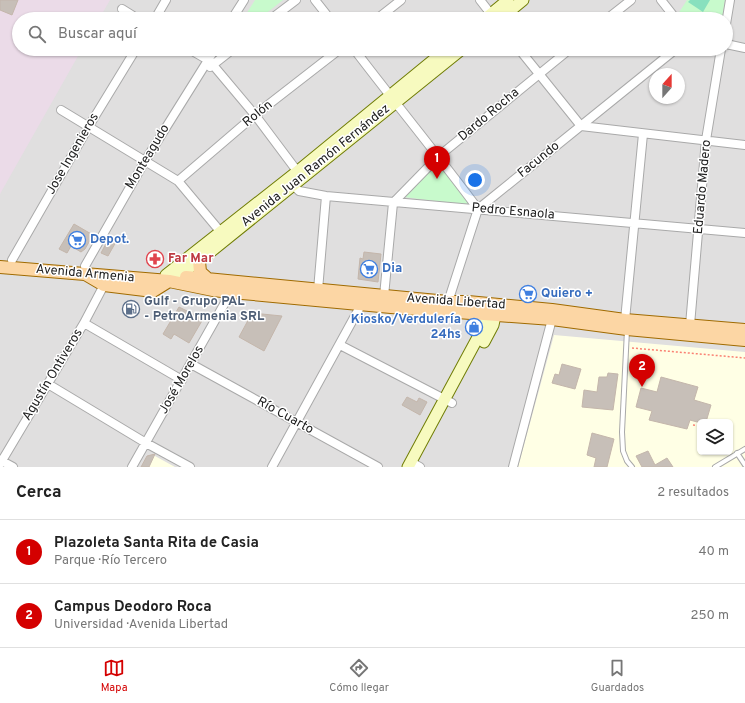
<!DOCTYPE html>
<html lang="es">
<meta charset="utf-8">
<style>
:root{--surface:#fff;--page:#f6f6f6;--text:#222;--muted:#767676;--line:#e0e0e0;--accent:#d40000}
body{margin:0;font-family:Overpass,sans-serif;background:var(--page);color:var(--text)}
.controls{position:absolute;right:12px;bottom:12px;display:grid;overflow:hidden;border-radius:6px;box-shadow:0 1px 3px #0004}
.controls button{width:36px;height:36px;display:grid;place-items:center;padding:0;border:0;border-bottom:1px solid var(--line);background:var(--surface);color:var(--text);font:20px sans-serif}
.compass{position:absolute;left:649px;top:68px;width:36px;height:36px;border-radius:50%;background:var(--surface);box-shadow:0 1px 3px #0004;rotate:21deg}
.you{position:absolute;left:475px;top:180px;width:14px;height:14px;margin:-10px;border:3px solid #fff;border-radius:50%;background:#1a73e8;box-shadow:0 0 0 6px #1a73e833}
.badge{display:grid;place-items:center;width:26px;height:26px;border-radius:50%;background:var(--accent);color:#fff;font-size:13px;font-weight:700}
.pin{position:absolute;translate:-50% -33px;filter:drop-shadow(0 1px 2px #0008)}
.pin::after{content:'';position:absolute;top:21px;width:14px;height:12px;background:inherit;clip-path:polygon(0 0,100% 0,50% 100%)}
.list{margin:0;padding:0;list-style:none}
h2{display:flex;justify-content:space-between;align-items:center;height:52px;margin:0;padding:0 16px;font-size:17px}
h2 small{font-size:13px;font-weight:400;color:var(--muted)}
.list li{display:grid;grid-template-columns:26px 1fr auto;gap:12px;align-items:center;box-sizing:border-box;height:64px;padding:0 16px;border-top:1px solid var(--line)}
.list b{display:block;font-size:15px;white-space:nowrap}
.list p{margin:0;font-size:13px;white-space:nowrap;color:var(--muted)}
.list em{font-size:13px;font-style:normal;color:var(--muted)}
.icon{flex:none;width:22px;height:22px;fill:none;stroke:currentColor;stroke-width:2;stroke-linecap:round;stroke-linejoin:round}
.map{position:relative;flex:none;width:745px;height:467px;overflow:hidden}
.search{position:absolute;background:var(--surface);box-shadow:0 1px 3px #0004;left:12px;right:12px;top:12px;height:44px;display:flex;align-items:center;gap:10px;box-sizing:border-box;padding:0 14px;border-radius:22px;color:var(--muted);font-size:15px}
.sheet{height:180px;background:var(--surface)}
nav{display:flex;justify-content:space-around;align-items:center;box-sizing:border-box;height:56px;border-top:1px solid var(--line);background:var(--surface);font-size:11px;color:var(--muted)}
nav a{display:grid;justify-items:center;gap:2px}
nav .on{color:var(--accent)}
.map>svg:first-child{display:block}
</style>
<div class="map">
<svg width="745" height="467" viewBox="0 0 745 467">
<rect width="100%" height="100%" fill="#f2efe9"/>
<path fill="#e0dfdf" fill-rule="evenodd" d="M0,0h745v467h-745zM19,19h707v30h-707zM655,74h24v24h-24zM700,422h30v30h-30z"/>
<path fill="#ebdbe8" d="M0,0h110l-11,19h-80v30h63l-82,145z"/>
<path fill="#ffffe5" fill-rule="evenodd" d="M554,335l191,17v115h-227zM700,422h30v30h-30z
M152,455l3,1 20,11h-34z"/>
<path fill="#c8facc" d="M255,0h28l-24,19h-16z
M687,0h38l-3,19h-39l-5,-5z
M439,160l34,46 -69,-9z"/>
<path fill="#88e0be" d="M690,0h20l-7,12 -15,-10z"/>
<path fill="#c7bfb8" stroke="#c4b6ab" d="M0,0h18l-6,15 -12,-5z
M74,224l19,11 -8,14 -4,3 -10,-6 -4,7 -8,-4z
M110,236l7,4 -9,16 -7,-3z
M364,252l17,2 -3,28 -20,-3 2,-21 3,1z
M179,307l24,12 -14,24 -15,-9 -3,5 -8,-5z
M252,313l30,3 -18,35 -25,-14z
M562,364l19,5 -6,20 -23,-6 3,-9 4,1z
M608,373l10,1 -5,36 -31,-3 2,-17 13,2 2,-15h8z
M661,377l37,10 -4,13 17,5 -5,17h-9l-7,-2 -3,9 -38,-9 3,-9 -16,-4 5,-19 16,4z
M407,397l10,5 2,-4 8,4 -7,13 -18,-10z
M592,433l22,6 -7,28h-13l2,-9 -9,-3z
M648,451l7,14 12,-7 6,9h-31l-6,-11z
M155,454l-6,13h-8l6,-11z"/>
<g fill="none" stroke-linecap="round" stroke-linejoin="round">
<g stroke="#a9a9a9" stroke-width="6">
<path id="lane" d="M627,330l-5,102 1,19 4,10 5,6
M737,453l8,12
M715,467l30,-18"/>
</g>
<g stroke="#a9a9a9" stroke-width="10">
<path id="street" d="M315,0l15,19
M480,0l14,18
M661,0l15,19
M122,9l16,10
M155,19l11,-19
M232,19l12,-19
M271,19l25,-19
M377,19l24,-19
M607,19l24,-19
M726,24l4,-24
M726,44l19,4
M189,49l19,11 5,5 42,50 45,60
M354,49c41,54 84,106 124,160
M519,49l62,77 164,19
M210,67l23,-18
M61,110l117,71 46,55
M178,181l77,-66 85,-66
M289,181l10,10 27,5 419,37
M12,260l77,-134 47,-77
M85,266l60,-105 70,-112
M318,290l8,-94
M384,296l9,-93 46,-47 131,-107
M448,302l30,-93 198,-160
M625,320l18,-186
M84,323l98,57
M690,325l16,-185 15,-91
M340,345l112,58
M191,364l187,103
M48,384l98,59 44,24
M0,460l13,7
M411,462l9,5
M0,464l84,-141 20,-38
M132,467l99,-175
M272,467l89,-162 1,-4
M513,467l39,-148"/>
</g>
<g stroke="#707d05" stroke-width="13">
<path id="secondary" d="M485,19l23,-19
M500,19l23,-19
M166,275l132,-104 149,-122
M169,281l9,-5 21,-15 263,-212
M484,342l9,-17 4,-19
M408,467l76,-141 2,-21"/>
</g>
<g stroke="#a06b00" stroke-width="14">
<path id="primary" d="M199,261l1,11 9,8
M0,267l169,14 44,9 18,2 160,15 161,12 75,10 118,11
M87,275l17,10 49,6 16,-10
M186,277l262,25h20l84,8 73,10 120,10"/>
</g>
<path stroke="#fa8072" stroke-width="1.5" stroke-dasharray="2 2" stroke-linecap="butt" d="M632,348l113,10
M693,425l7,1"/>
<use href="#lane" stroke="#fff" stroke-width="4"/>
<use href="#street" stroke="#fff" stroke-width="8"/>
<use href="#secondary" stroke="#f7fabf" stroke-width="11"/>
<use href="#primary" stroke="#fcd6a4" stroke-width="12"/>
</g>
<defs>
<g id="supermarket-ring" transform="scale(0.9)"><circle r="9.5" fill="#fff" stroke="#3f7fe0" stroke-width="1.5"/><path d="M-6-5.5h2.5l.6 2H6L4.5 2H-2.5L-4.4-4H-6ZM-1.5 3.2a1.3 1.3 0 1 0 .1 0ZM3 3.2a1.3 1.3 0 1 0 .1 0Z" fill="#3f7fe0"/></g>
<g id="pharmacy-ring" transform="scale(0.9)"><circle r="9.5" fill="#fff" stroke="#e0444e" stroke-width="1.5"/><path d="M-2-6h4v4h4v4h-4v4h-4v-4h-4v-4h4Z" fill="#e0444e"/></g>
<g id="fuel-ring" transform="scale(0.9)"><circle r="9.5" fill="#fff" stroke="#5c6f8a" stroke-width="1.5"/><path d="M-5.5-6h7V0h2V4h1.3V-2.5L3-4.5l.8-.8L6-3V5H2.5V1h-1V6h-7ZM-4.2-4.7v3.2H.2V-4.7Z" fill="#5c6f8a"/></g>
<g id="shop-ring" transform="scale(0.9)"><circle r="9.5" fill="#fff" stroke="#3f7fe0" stroke-width="1.5"/><path d="M-5-2.5h2.3a2.7 3.5 0 0 1 5.4 0H5L5.5 6h-11ZM-1.5-2.5h3a1.5 2.3 0 0 0-3 0Z" fill="#3f7fe0"/></g>
</defs>
<g fill-rule="evenodd">
<use href="#supermarket-ring" x="77" y="240"/>
<use href="#pharmacy-ring" x="155" y="259"/>
<use href="#supermarket-ring" x="369" y="269"/>
<use href="#supermarket-ring" x="528" y="294"/>
<use href="#fuel-ring" x="131" y="309"/>
<use href="#shop-ring" x="474" y="327"/>
</g>
<g text-anchor="middle" dominant-baseline="central" stroke-width="3" stroke-linejoin="round" paint-order="stroke">
<g font-size="13" fill="#222" stroke="#fff">
<text transform="translate(258 114) rotate(-39)">Rolón</text>
<text transform="translate(489 115) rotate(-40)">Dardo Rocha</text>
<text transform="translate(73 154) rotate(-60)">Jose Ingenieros</text>
<text transform="translate(148 157) rotate(-59)">Monteagudo</text>
<text transform="translate(539 160) rotate(-39)">Facundo</text>
<text transform="translate(316 166) rotate(-39)">Avenida Juan Ramón Fernández</text>
<text transform="translate(703 187) rotate(-85)">Eduardo Madero</text>
<text transform="translate(513 212) rotate(5)">Pedro Esnaola</text>
<text transform="translate(85 274) rotate(5)">Avenida Armenia</text>
<text transform="translate(456 302) rotate(4)">Avenida Libertad</text>
<text transform="translate(53 375) rotate(-59)">Agustín Ontiveros</text>
<text transform="translate(182 380) rotate(-60)">José Morelos</text>
<text transform="translate(285 416) rotate(29)">Río Cuarto</text>
</g>
<g font-size="13" font-weight="bold" fill="#366cbe" stroke="#fff" text-anchor="start">
<text x="90" y="240">Depot.</text>
<text x="382" y="269">Dia</text>
<text x="541" y="294">Quiero +</text>
<text x="461" y="320" text-anchor="end">Kiosko/Verdulería<tspan x="461" dy="15">24hs</tspan></text>
</g>
<g font-size="13" font-weight="bold" fill="#be3a42" stroke="#fff" text-anchor="start">
<text x="168" y="259">Far Mar</text>
</g>
<g font-size="13" font-weight="bold" fill="#4e5e75" stroke="#fff" text-anchor="start">
<text x="144" y="302">Gulf - Grupo PAL<tspan x="144" dy="15">- PetroArmenia SRL</tspan></text>
</g>
</g>
</svg>
<div class="controls">
<button><svg class="icon" aria-label="layers" viewBox="0 0 24 24"><path d="M12 4l9 5-9 5-9-5zM3 14l9 5 9-5"/></svg></button>
</div>
<svg class="compass" viewBox="-18 -18 36 36"><path d="M0-13l5 13h-10z" fill="#e53935"/><path d="M0 13l5-13h-10z" fill="#767676"/></svg>
<div class="you"></div>
<div class="pin badge" style="left:437px;top:179px">1</div>
<div class="pin badge" style="left:642px;top:387px">2</div>
<div class="search"><svg class="icon" aria-label="search" viewBox="0 0 24 24"><circle cx="10" cy="10" r="6"/><path d="M15 15l6 6"/></svg>Buscar aquí</div>
</div>
<section class="sheet">
<h2>Cerca<small>2 resultados</small></h2>
<ul class="list">
<li><span class="badge">1</span><div><b>Plazoleta Santa Rita de Casia</b><p>Parque · Río Tercero</p></div><em>40 m</em></li>
<li><span class="badge">2</span><div><b>Campus Deodoro Roca</b><p>Universidad · Avenida Libertad</p></div><em>250 m</em></li>
</ul>
</section>
<nav>
<a class="on"><svg class="icon" aria-label="map" viewBox="0 0 24 24"><path d="M3 6l6-2 6 2 6-2v14l-6 2-6-2-6 2zM9 4v14M15 6v14"/></svg>Mapa</a>
<a><svg class="icon" aria-label="directions" viewBox="0 0 24 24"><path d="M12 3l9 9-9 9-9-9zM9 14v-3h6M13 9l2 2-2 2"/></svg>Cómo llegar</a>
<a><svg class="icon" aria-label="saved" viewBox="0 0 24 24"><path d="M7 4h10v16l-5-4-5 4z"/></svg>Guardados</a>
</nav>
